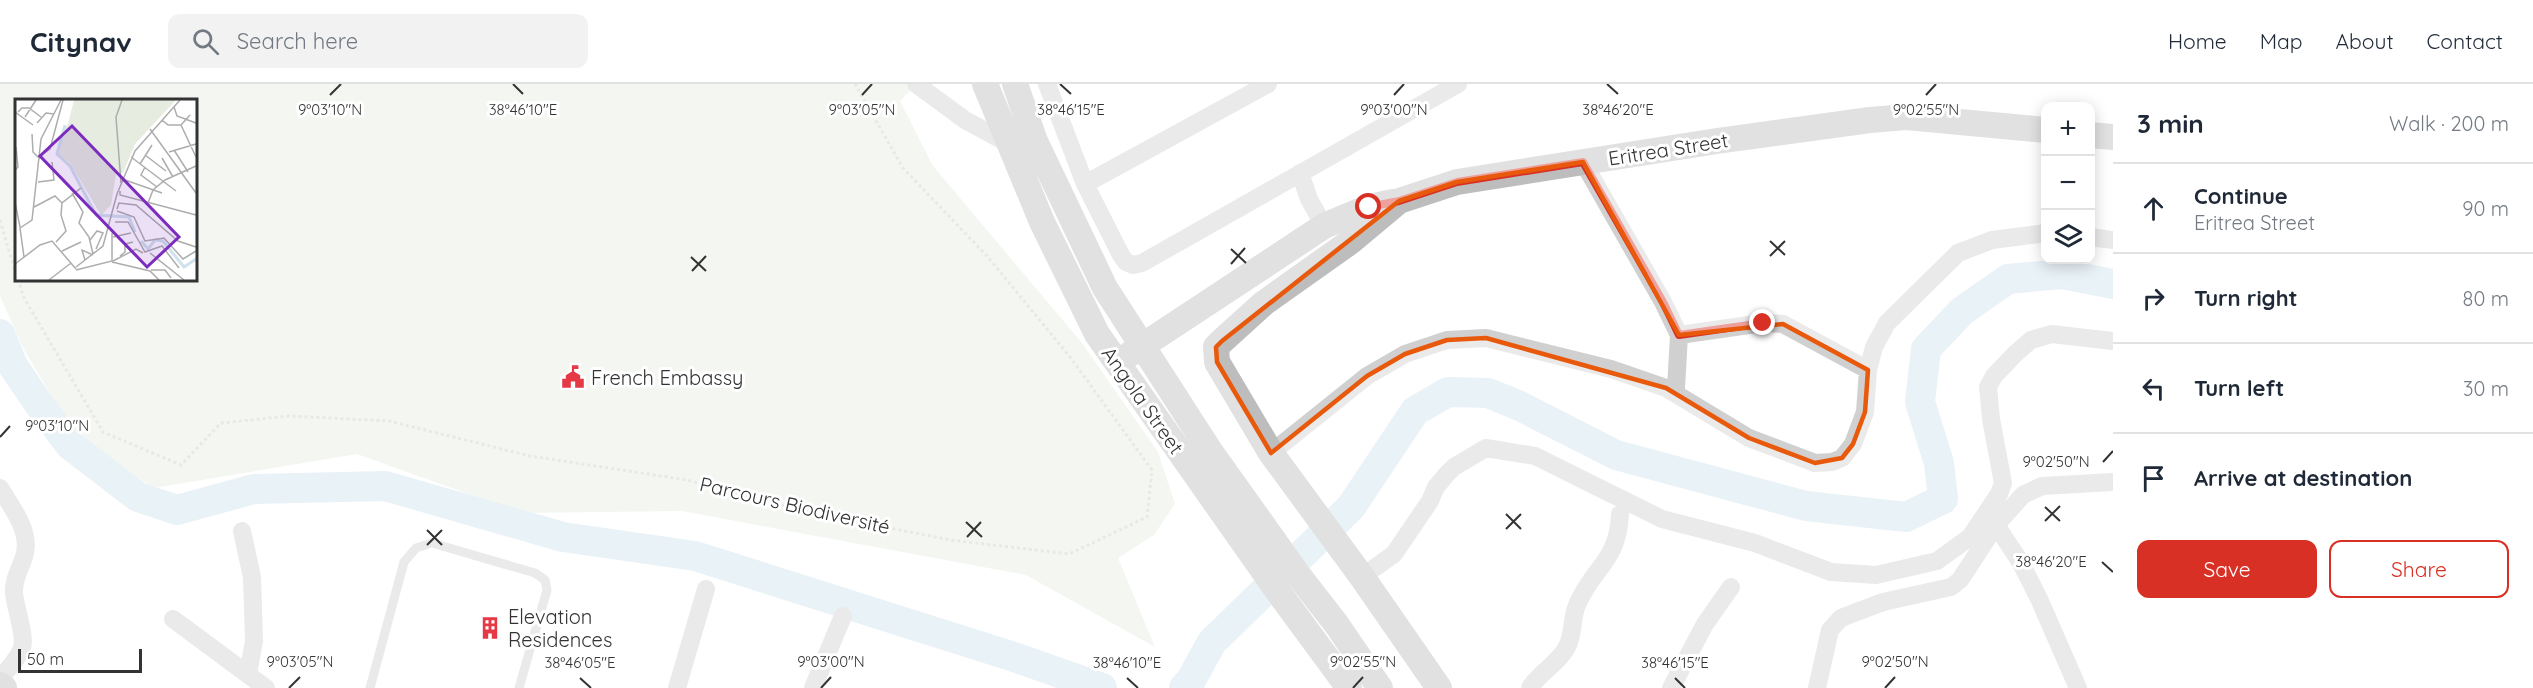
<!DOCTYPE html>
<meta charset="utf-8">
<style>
:root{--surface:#fff;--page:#f2f2f3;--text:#1f2937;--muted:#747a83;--line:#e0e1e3;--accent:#d93025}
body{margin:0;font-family:Quicksand,sans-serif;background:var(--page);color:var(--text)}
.controls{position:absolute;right:18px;top:18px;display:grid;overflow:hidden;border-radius:12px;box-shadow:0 3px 15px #0003}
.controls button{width:54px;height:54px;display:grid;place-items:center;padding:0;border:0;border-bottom:2px solid var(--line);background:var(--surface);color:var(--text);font:30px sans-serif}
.scale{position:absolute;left:18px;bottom:15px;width:124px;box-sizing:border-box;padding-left:6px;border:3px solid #333;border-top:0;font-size:16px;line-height:21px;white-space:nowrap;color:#333;-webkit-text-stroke:4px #fff;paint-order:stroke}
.stop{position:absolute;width:18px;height:18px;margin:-14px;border:4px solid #d93025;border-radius:50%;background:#fff}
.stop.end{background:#d93025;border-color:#fff;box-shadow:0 2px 6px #0008}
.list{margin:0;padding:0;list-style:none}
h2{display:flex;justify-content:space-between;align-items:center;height:78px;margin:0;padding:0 24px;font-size:26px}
h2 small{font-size:20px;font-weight:400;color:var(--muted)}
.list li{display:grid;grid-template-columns:39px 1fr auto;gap:18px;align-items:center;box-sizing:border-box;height:90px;padding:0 24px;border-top:2px solid var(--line)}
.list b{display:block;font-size:22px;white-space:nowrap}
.list p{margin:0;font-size:20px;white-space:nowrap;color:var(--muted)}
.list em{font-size:20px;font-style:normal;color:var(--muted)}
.actions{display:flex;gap:12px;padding:18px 24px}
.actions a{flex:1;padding:14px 0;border:2px solid var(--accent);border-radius:12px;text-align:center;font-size:21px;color:var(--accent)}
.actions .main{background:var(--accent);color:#fff}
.icon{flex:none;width:33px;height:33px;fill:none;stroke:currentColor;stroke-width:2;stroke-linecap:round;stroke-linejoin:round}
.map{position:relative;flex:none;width:2113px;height:604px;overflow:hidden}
header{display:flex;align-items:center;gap:36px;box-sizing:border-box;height:84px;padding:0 30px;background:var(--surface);border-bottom:2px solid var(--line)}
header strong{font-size:28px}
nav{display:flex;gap:33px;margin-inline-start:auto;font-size:21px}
.search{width:420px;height:54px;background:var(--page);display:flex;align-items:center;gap:15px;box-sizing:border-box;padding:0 21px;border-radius:12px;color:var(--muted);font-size:22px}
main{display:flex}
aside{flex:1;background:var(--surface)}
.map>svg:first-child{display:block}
</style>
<header>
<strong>Citynav</strong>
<div class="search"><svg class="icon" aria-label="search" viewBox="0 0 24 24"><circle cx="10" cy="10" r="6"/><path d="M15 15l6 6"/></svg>Search here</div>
<nav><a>Home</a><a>Map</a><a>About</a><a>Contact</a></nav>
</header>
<main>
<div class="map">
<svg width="2113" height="604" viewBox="0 0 2113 604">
<rect width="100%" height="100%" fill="#fff"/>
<path fill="#e6ecdf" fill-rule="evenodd" d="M0,0h917l-17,17 33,65 149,177 76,109 17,52 -21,31 -36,23 37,89 -129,-72 -344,-64 -161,2 -164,-59 -203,34 -55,-34 -42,-49 -34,-57 -23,-52zM16,16h179v179h-179z"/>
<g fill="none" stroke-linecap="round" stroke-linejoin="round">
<path stroke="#cfe2ee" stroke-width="30" d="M0,250l13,32 28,41 29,38 68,52 39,13 77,-21 131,-3 178,51 132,19 319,101 88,31
M1184,604l7,-8 21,-38 139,-135 64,-96 33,-19 40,1 32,13 96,49 190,51 100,11 37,-18 -4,-36 -19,-61 6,-53 36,-38 46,-32 54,-5 51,10"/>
<path stroke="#cdcdcd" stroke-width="3" stroke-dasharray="3 3" stroke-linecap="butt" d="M0,136l16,55
M18,195l6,19 79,134 78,33 40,-42 68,-7 100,5 141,35 157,24 125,33 139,27 118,14 78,-37 5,-47 -82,-113 -83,-101 -84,-88 -48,-84"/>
<path stroke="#d0d0d0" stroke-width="9" d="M370,604l34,-126 12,-14 16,-5 103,30 10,7 2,10 -28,98"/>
<path stroke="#d0d0d0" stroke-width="18" d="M916,0l49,36 50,27
M1047,0l38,100 36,71 5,7 7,3 9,-2 316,-179
M1583,78l80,140 16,33 -3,53
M1300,89l9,26 15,27
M1085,100l183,-100
M2090,153l23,3
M1679,251l84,-12 20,1 85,46
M1271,369l96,-77 38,-22 42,-14 39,-2 125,31 55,19 83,50 66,25 17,-1 10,-4 11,-14 12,-32 3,-42 6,-23 13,-24 71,-70 34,-13 54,-7
M0,404c12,20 32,44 24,69 -4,12 -11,23 -10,36 1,14 12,43 8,55 -4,11 -15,22 -22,31
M1996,441l25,38 19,38 38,87
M242,447l10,46 2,64 -6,33
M1362,493l32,-23 36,-53 6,-14 10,-12 8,-8 32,-19 49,8 127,63 93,24 76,29 45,3 61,-14 33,-24 29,-43 4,-11 -12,-64 -3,-32 6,-11 21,-22 16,-14 21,-6 61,7
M173,535l93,69
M677,604l29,-99
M813,604l30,-72
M1530,604c9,-15 26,-23 35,-38 9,-12 6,-31 12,-45 16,-38 41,-43 43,-91
M1671,604l34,-64 26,-37
M1817,604l13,-58 11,-12 42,-16 68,-15 9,-7 36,-55 27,-30 19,-9 71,-4"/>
<path stroke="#bdbdbd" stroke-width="26" d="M985,0l57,138 55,112 182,259 70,95
M1015,0l20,57 70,147 105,163 89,125 38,49 43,63
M2090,51l23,2
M1130,270l194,-128 45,-19 24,-5
M0,601l4,3
M1439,604l-77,-111 -91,-124 -54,-91 -1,-15 6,-6 42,-38 86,-61 49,-41 58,-19 260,-41 153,-21 36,-3 140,13"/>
</g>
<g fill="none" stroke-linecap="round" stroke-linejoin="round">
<path stroke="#d93025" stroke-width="8" d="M1369,123l30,-6 58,-19 126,-20 80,140 16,33 84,-12"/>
</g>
<path d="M0 0H2113V604H0ZM1583,78l96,173 104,-11 85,46 -3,42 -12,32 -11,14 -27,5 -66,-25 -83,-50 -180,-50 -39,2 -42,14 -38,22 -96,77 -54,-91 -1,-15 6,-6 177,-140 58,-19z" fill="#fff" fill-opacity=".55" fill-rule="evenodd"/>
<path fill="none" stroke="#e8590c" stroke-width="4.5" stroke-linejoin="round" d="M1583,78l96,173 104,-11 85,46 -3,42 -12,32 -11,14 -27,5 -66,-25 -83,-50 -180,-50 -39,2 -42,14 -38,22 -96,77 -54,-91 -1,-15 6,-6 177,-140 58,-19z"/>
<path fill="none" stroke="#333" stroke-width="2" d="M513,0l10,10M1060,0l11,10M1607,0l11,10M330,11l11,-11M862,11l10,-11M1394,11l10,-11M1926,11l10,-11M1770,157l15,14M1231,165l15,14M1770,172l15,-15M691,173l15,14M1231,180l14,-16M692,187l14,-15M0,353l10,-11M2103,378l10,-11M2045,423l15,14M1506,430l15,15M2045,437l15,-15M966,438l16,15M1506,445l15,-15M427,446l15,15M967,453l14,-15M427,461l15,-15M2102,478l11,10M580,594l11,10M1127,594l11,10M1675,594l10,10M289,604l11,-11M821,604l10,-11M1353,604l10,-11M1885,604l10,-11"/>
<defs>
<g id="civic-bare" transform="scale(1.8)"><path d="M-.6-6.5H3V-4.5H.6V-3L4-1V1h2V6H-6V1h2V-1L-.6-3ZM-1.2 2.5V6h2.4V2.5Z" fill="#e63946" stroke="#fff" stroke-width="2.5" paint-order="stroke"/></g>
<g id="building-bare" transform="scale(1.8)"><path d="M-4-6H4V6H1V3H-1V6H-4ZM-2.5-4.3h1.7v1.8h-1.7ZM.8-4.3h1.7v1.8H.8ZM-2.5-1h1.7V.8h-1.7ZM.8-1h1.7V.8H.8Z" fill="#e63946" stroke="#fff" stroke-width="2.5" paint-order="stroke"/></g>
</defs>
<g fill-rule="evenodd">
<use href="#civic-bare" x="573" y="293"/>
<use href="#building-bare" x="490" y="544"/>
</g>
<g text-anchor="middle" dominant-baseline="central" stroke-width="6" stroke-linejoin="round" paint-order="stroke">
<g font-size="20" fill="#333" stroke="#fff">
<text transform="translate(1668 65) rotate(-9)">Eritrea Street</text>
<text transform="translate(1143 316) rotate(55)">Angola Street</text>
<text transform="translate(795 421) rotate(13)">Parcours Biodiversité</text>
</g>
<g font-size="20" fill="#333" stroke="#fff" text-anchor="start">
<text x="591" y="293">French Embassy</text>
<text x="508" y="532">Elevation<tspan x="508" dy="23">Residences</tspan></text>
</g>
</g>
<g transform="translate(15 15)">
<rect width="182" height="182" fill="#fff"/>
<path d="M59,1h102l-41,44 -12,29 -7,1 -5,31 -10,10 -31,-52 -12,-9 1,-14 9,-16z" fill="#e6ecdf"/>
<path fill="none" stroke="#cfe2ee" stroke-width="3" d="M50,26l-8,29 13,12 26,49 33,2 6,15M126,142l7,8 7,-9 8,1 21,26 12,-8"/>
<path fill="none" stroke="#adadad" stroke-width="1.5" d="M159,8l3,9 19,7M0,13l18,13M3,13l4,-4h7l12,9M10,18l11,-17M147,21l6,5h13l9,-10M22,24l9,-10 8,1M166,26l15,32M135,30l46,64M17,35l1,18 7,7M159,51l14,22M154,53l27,-8M130,56l21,16M25,57l10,-7 13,-49M116,58l45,34M147,59l11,19M125,65l12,-19M130,68l-4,8 16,12M0,71l3,-3 -2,-20M110,81l37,13M23,83l16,-2 -2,-18M106,84l-5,-66 6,-17M105,92v4l76,20M57,94l11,19 -4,11 10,14 4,17M0,103l5,25M133,104l5,-13 12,-10 31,-14M19,108l21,-11 7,7M102,110l2,-6 17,2 42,36 18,6M102,112l17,6 11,24 19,-3 19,21 13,-8M100,123h13l17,30 17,-6 17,22M98,138l18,-4M75,141l7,-9 6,2 -7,16M41,143l10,-11 -5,-16 1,-12 19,-15M47,152l19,-9M135,154l34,27M105,157l5,-4v-8l8,-2M9,158l-4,-29 12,-8 9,-81 20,-39M70,161l-3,-10 11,5M98,162l23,-12 7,4M97,163l38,9 9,9M0,165l25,-19 12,-4 24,28M61,168l27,-21 14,-52 18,-43 45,-51M61,171l36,-9v-28M136,171h14l6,8M34,181l22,-17"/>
<path fill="#7b2cbf" fill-opacity="0.15" stroke="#7b2cbf" stroke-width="3" d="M57,27l107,111 -32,30 -107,-111z"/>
<rect width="182" height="182" fill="none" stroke="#333" stroke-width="3"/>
</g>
<g font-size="15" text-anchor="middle" fill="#333" stroke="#fff" stroke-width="6" stroke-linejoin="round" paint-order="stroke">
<text x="523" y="31">38°46'10"E</text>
<text x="1071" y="31">38°46'15"E</text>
<text x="1618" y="31">38°46'20"E</text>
<text x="330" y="31">9°03'10"N</text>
<text x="862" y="31">9°03'05"N</text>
<text x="1394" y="31">9°03'00"N</text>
<text x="1926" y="31">9°02'55"N</text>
<text x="57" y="347">9°03'10"N</text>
<text x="2056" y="383">9°02'50"N</text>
<text x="2051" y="483">38°46'20"E</text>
<text x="300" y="583">9°03'05"N</text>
<text x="831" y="583">9°03'00"N</text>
<text x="1363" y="583">9°02'55"N</text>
<text x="1895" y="583">9°02'50"N</text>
<text x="580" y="584">38°46'05"E</text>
<text x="1127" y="584">38°46'10"E</text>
<text x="1675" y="584">38°46'15"E</text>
</g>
</svg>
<div class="controls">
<button>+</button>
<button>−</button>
<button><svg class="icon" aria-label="layers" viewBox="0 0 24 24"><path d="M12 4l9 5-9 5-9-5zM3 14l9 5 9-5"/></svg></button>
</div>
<div class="scale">50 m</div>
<div class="stop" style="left:1369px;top:123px"></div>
<div class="stop end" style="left:1763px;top:239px"></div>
</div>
<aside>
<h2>3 min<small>Walk · 200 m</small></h2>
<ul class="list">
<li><svg class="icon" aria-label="ahead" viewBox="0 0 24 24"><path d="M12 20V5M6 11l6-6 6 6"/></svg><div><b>Continue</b><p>Eritrea Street</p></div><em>90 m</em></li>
<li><svg class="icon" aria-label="right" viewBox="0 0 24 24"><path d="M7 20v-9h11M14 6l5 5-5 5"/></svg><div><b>Turn right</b></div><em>80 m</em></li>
<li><svg class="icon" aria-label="left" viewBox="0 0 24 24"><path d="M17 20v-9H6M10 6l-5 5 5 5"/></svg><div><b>Turn left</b></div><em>30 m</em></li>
<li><svg class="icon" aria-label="arrive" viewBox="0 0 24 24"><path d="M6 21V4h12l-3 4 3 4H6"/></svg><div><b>Arrive at destination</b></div></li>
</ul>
<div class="actions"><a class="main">Save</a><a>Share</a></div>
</aside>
</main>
